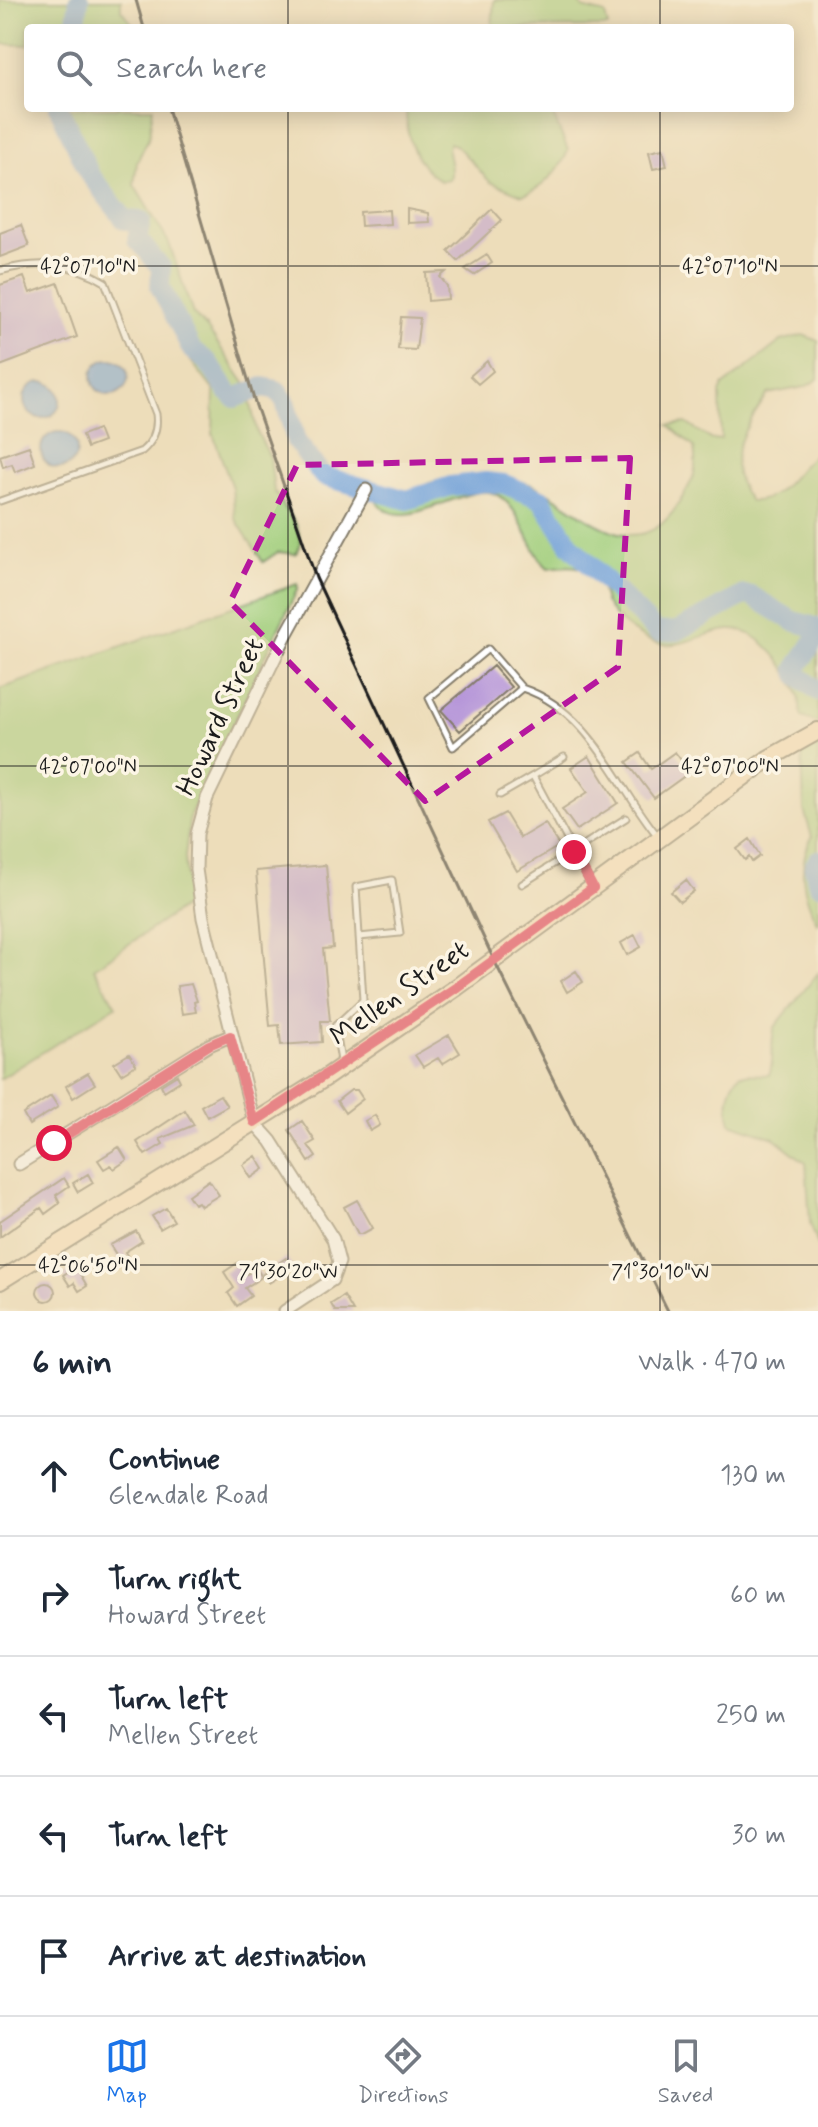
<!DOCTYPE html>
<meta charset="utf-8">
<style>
:root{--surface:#fff;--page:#f2f2f3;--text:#1f2937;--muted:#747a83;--line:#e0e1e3;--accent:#1a73e8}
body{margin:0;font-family:Mynerve,sans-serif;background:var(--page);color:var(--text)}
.stop{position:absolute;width:24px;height:24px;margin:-18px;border:6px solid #e11d48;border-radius:50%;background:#fff}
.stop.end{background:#e11d48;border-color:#fff;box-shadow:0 2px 8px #0008}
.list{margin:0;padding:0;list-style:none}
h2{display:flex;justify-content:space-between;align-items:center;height:104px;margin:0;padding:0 32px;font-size:34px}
h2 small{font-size:26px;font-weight:400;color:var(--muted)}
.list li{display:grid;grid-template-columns:52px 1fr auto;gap:24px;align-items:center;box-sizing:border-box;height:120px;padding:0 32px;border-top:2px solid var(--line)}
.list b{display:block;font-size:30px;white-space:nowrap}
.list p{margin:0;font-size:26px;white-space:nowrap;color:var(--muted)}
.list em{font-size:26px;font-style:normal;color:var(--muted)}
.icon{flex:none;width:44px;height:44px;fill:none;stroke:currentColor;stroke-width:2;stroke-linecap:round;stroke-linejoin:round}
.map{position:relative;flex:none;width:818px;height:1311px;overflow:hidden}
.search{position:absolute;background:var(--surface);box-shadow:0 4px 20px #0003;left:24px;right:24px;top:24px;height:88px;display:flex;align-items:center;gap:20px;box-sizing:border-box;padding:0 28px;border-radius:8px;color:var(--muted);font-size:30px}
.sheet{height:704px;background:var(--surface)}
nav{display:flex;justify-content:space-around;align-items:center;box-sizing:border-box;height:112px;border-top:2px solid var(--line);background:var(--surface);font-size:22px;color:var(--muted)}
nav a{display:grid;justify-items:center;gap:4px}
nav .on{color:var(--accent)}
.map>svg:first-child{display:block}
</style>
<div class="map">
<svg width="818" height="1311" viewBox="0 0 818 1311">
<rect width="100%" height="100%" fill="#fcf5e5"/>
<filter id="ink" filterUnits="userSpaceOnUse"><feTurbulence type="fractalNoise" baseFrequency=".0125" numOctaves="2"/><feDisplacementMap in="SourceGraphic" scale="16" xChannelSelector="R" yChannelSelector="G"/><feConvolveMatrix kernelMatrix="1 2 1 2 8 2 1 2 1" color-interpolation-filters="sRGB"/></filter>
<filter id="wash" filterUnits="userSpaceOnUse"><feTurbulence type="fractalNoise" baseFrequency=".006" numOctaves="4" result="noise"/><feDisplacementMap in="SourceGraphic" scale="32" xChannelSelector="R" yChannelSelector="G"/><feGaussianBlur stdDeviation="1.8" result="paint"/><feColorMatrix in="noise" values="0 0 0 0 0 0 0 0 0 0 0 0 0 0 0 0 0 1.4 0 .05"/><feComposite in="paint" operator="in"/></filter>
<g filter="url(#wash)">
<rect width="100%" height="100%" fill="#edddba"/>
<path fill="#a0ce7c" stroke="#5e754c" stroke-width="2" d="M0,0h121v10l15,18h-67l-1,-9 -23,9h-17v17l-27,-1z
M494,0h84l5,8 22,6 3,13 -116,1z
M62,108h91l-4,29 -12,25 -3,23 35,58 24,71 14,14 40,58 10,46 13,25 4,34 23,35 4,17 -5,11 -18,-2 -15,10 -28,-44 -3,-30 -19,-54 1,-43 -30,-39 -30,-96 -53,-70 -36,-65z
M406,108h144l18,42c-5,17 -28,42 -46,45l-32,-13 -33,-36 -7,-3c-6,10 5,24 0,36l-10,2c-26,-18 -34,-42 -34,-73z
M803,335l15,6v38l-13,8 -37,7c-24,35 -48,69 -18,107 33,2 43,-33 68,-49v271l-16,-6c-3,-8 -1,-16 -4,-24 -7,-18 -23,-42 -40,-54 -36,-27 -68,16 -105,3 -17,-7 -38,-22 -47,-38 -3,-6 -3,-12 -5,-18 -11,-23 -32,-21 -53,-18 -21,-19 -27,-65 -55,-75 -32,-10 -92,47 -118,6l6,-6 35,-1c15,-13 23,-11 44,-13 25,-2 48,-3 72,6 45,18 102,91 147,18 14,-24 19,-28 15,-56l-25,-22 17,-2 26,17 9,-1 -1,-46 3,-7 58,-45z
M297,584l1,4 -108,227 -5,42 4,46 -95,65 22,38 -116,73v-390z
M818,739v186c-15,-29 -22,-59 -6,-88l-8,-27 -2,-59z
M818,973v273l-8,-23 -4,-60 -32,-25 -43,-15c-5,-17 -3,-36 9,-49l29,1c7,-16 0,-32 6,-48z"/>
<path fill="#6e9fd8" stroke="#455e7a" stroke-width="2" d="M92 377a18 18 0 1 1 36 0a18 18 0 1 1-36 0Z
M24 400a18 18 0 1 1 36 0a18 18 0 1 1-36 0Z
M41 450a18 18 0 1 1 36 0a18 18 0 1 1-36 0Z"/>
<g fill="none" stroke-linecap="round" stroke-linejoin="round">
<path stroke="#6e9fd8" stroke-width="20" d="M75,28l4,-28
M59,108l31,67 35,45 16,1 -4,19c11,8 13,18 24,27l-1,20 32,63 16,12 19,29 8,7 28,-11 14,3 8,11 11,40 27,35 84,24 44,-14 35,-4 18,2 37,15 30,47 86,86 20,-1 67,-36 8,1 41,25 22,6 3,8
M818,635l-22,34 2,6 20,16
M818,860l-4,7 4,17"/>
</g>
<g id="blocks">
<path fill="#b595d9" d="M663,149l4,17 -14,3 -4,-17z
M407,209l21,4 1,9 -22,1z
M492,209l10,11 -44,41 -10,-10z
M389,210l1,14 -29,2 -1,-14z
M21,225l8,21 -29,11v-24z
M487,255l5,8 -18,12 -9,-6z
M446,272l-6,5 7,9 1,13 -20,2 -2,-28z
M24,277l6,16 28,-10 19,54 -77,29v-81z
M401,317l19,1 -4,32 -18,-1z
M487,361l6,10 -15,13 -8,-8z
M98,429l5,13 -16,6 -5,-13z
M29,446l6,18 -20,8 -3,-8 -9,3 -3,-11z
M493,666l18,21 -51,44 -19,-21z
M675,752l15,20 -36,26 -27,-36 13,-9 11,16z
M589,756l29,47 -41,27 -15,-21 26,-17 -17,-24z
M505,813l15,25 25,-15 14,23 -42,25 -29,-49z
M750,839l10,17 -8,6 -3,-5 -4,3 -8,-11z
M326,865l7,83 -10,1 7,72h-9l1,21 -41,3 -2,-20 -9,1 -14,-155z
M686,880l8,11 -14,11 -9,-10z
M635,935l6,12 -14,8 -6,-12z
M576,971l7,11 -16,10 -6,-11z
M191,984l6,17 -3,1 2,10 -14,2 -5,-28z
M449,1035l11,18 -18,11 -4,-6 -15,9 -8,-12z
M129,1054l7,11 -15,9 -7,-11z
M88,1073l7,11 -22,14 -7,-12z
M177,1075l3,6 -16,10 -3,-6z
M351,1090h6l6,9 -18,14 -8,-12z
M220,1095l7,11 -20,11 -6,-11z
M51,1096l7,11 -29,18 -6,-11z
M185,1110l9,15 -34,14 3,5 -18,11 -8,-13z
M375,1115l5,10 -10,6 -5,-10z
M302,1121l13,20 -7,4 8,12 -7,5 -20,-32z
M119,1147l8,13 -13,9 -3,-4 -7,4 -6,-9z
M256,1156l8,13 -13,9 -8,-13z
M88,1174l5,9 -15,9 -5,-9z
M64,1178l5,8 -13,9 4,8 -15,11 -4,-6 -41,29v-16z
M209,1180l10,15 -18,11 -3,-4 -4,2 -6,-9z
M357,1200l16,28 -11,6h-4l-14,-27z
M166,1208l8,13 -14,8 -8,-13z
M136,1231l6,10 -17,11 3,5 -7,5 -11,-17z
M286,1258l7,10 -24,15 -6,-9z
M239,1262l8,12 9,-6 6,9 -17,11 6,8 -14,10 -9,-13 6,-5 -10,-16z
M76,1267l11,19 -8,5 -5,-8 -4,3 -7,-11z
M37 1292a9 9 0 1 1 18 0a9 9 0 1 1-18 0Z
M344,1296l9,15h-18l-4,-7z"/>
</g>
</g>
<g filter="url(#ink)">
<use href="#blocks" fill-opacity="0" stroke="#847c6b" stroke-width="2"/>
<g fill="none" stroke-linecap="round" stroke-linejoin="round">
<g stroke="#847c6b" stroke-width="9">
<path id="lane" d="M0,271c35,-10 74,-9 105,11l51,132c2,15 -2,27 -14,37l-142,50
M522,688l-34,-39 -59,49 24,49 69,-59c69,23 93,95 135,147
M564,757l-31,19 58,108
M500,795l33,-19
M522,884l104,-66
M341,1061l-6,-35 28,-26 -7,-113 36,-7 8,53 -41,4"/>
</g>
<g stroke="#847c6b" stroke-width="15">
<path id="street" d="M19,1164l190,-119 21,-9
M285,1311l47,-31 7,-18 -6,-23 -62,-98 -17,-19 -51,-204 -7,-49 1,-35 10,-36 78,-161 81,-147"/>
</g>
<g stroke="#847c6b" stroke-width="20">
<path id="secondary" d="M0,1281l325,-203 132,-91 311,-228 50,-28"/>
</g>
<use href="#lane" stroke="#fff" stroke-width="5"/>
<use href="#street" stroke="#fff" stroke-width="11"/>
<use href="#secondary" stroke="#fce5c4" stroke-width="16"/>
<path stroke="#1c1c1c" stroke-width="3" d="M136,0l8,28
M168,108l87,295 61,175 178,382 174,351"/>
</g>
</g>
<g fill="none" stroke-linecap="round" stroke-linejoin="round" filter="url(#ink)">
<path stroke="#e11d48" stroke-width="10" d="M54,1143l155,-98 21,-9 24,86 203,-135 136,-99 -19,-36"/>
</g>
<path d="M0 0H818V1311H0ZM630,458l-12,209 -193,134 -195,-199 67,-137z" fill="#edddba" fill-opacity=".55" fill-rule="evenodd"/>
<path fill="none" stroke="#b5179e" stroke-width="6" stroke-dasharray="16 10" stroke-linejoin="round" d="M630,458l-12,209 -193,134 -195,-199 67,-137z"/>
<path fill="none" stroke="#1c1c1c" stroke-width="2" stroke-opacity="0.45" d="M288,0v28M660,0v28M288,108v1203M660,108v1203M0,266h818M0,766h818M0,1265h818"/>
<g text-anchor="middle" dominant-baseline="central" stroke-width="7" stroke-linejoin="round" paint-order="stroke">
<g font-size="28" fill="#1c1c1c" stroke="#fcf5e5">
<text transform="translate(221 717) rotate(-65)">Howard Street</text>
<text transform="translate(400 994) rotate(-35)">Mellen Street</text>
</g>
</g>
<g font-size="20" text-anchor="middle" fill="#1c1c1c" stroke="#fcf5e5" stroke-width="7" stroke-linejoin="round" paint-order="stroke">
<text x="88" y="273">42°07'10"N</text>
<text x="730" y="273">42°07'10"N</text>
<text x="88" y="773">42°07'00"N</text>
<text x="730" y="773">42°07'00"N</text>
<text x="88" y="1272">42°06'50"N</text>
<text x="288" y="1278">71°30'20"W</text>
<text x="660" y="1278">71°30'10"W</text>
</g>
</svg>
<div class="stop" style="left:54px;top:1143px"></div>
<div class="stop end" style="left:574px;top:852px"></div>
<div class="search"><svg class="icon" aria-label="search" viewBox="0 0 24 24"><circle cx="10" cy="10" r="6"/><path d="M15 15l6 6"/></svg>Search here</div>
</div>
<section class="sheet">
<h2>6 min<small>Walk · 470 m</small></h2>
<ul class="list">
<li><svg class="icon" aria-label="ahead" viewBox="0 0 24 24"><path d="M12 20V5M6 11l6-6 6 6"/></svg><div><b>Continue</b><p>Glendale Road</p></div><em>130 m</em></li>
<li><svg class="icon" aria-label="right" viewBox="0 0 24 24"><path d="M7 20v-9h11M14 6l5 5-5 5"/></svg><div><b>Turn right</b><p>Howard Street</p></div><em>60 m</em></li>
<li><svg class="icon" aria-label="left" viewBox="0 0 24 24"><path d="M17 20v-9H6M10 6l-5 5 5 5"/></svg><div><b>Turn left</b><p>Mellen Street</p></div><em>250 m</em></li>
<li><svg class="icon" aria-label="left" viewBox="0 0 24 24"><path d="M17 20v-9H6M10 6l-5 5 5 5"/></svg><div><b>Turn left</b></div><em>30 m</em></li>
<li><svg class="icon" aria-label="arrive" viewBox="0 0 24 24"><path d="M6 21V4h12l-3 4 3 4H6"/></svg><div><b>Arrive at destination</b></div></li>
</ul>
</section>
<nav>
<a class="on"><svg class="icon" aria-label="map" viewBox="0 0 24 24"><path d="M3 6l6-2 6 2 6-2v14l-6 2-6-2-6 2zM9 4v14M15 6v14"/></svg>Map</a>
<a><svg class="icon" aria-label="directions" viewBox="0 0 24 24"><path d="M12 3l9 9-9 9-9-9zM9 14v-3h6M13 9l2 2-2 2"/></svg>Directions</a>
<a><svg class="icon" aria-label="saved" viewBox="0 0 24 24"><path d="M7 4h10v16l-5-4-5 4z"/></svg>Saved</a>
</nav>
